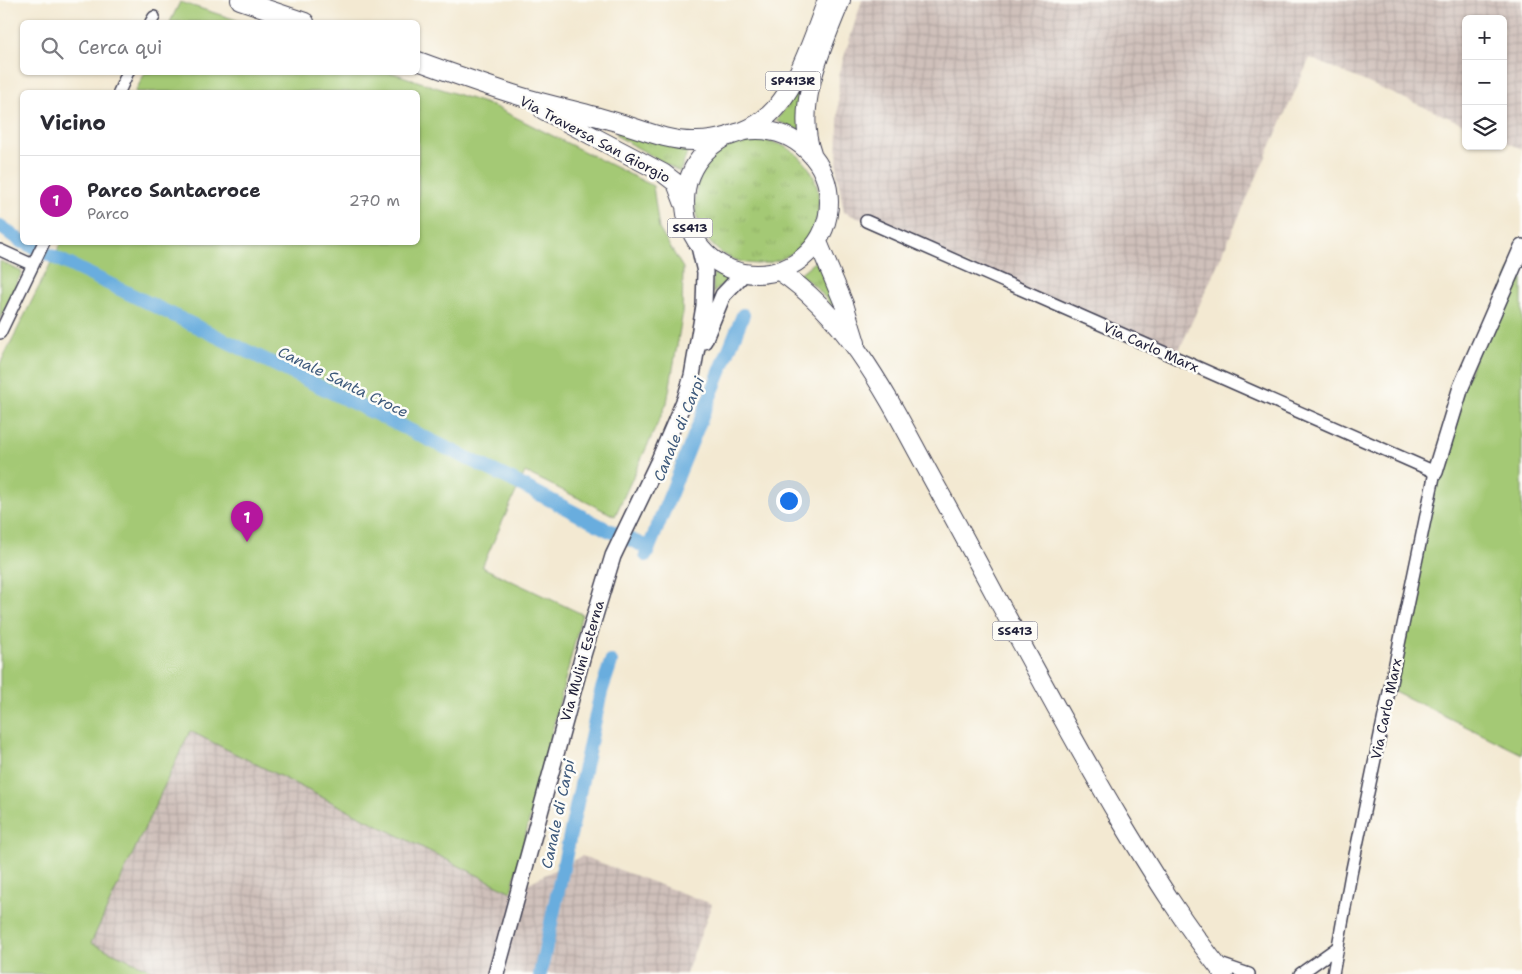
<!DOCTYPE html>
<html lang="it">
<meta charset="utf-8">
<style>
:root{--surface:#fff;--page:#f2f2f3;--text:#2b2b33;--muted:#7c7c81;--line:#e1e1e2;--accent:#b5179e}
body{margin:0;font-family:"Shantell Sans",sans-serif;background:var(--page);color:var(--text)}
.controls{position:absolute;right:15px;top:15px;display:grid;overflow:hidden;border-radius:8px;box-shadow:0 1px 4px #0004}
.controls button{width:45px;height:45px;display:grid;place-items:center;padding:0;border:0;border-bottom:1px solid var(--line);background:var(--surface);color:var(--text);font:25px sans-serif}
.you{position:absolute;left:788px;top:500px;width:18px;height:18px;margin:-12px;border:4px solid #fff;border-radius:50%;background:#1a73e8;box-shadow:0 0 0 8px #1a73e833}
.badge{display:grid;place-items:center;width:32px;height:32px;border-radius:50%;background:var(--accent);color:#fff;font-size:16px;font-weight:700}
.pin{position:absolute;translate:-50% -41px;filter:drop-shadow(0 1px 2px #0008)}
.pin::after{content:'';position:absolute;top:26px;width:18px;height:15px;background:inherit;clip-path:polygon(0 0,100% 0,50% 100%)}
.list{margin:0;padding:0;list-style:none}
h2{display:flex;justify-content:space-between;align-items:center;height:65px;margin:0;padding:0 20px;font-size:21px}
h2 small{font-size:16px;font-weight:400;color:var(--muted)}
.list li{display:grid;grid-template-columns:32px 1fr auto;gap:15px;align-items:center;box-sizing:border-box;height:90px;padding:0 20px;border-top:1px solid var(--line)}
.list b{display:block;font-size:19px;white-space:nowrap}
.list p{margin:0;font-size:16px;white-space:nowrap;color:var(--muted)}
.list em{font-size:16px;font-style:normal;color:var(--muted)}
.icon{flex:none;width:28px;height:28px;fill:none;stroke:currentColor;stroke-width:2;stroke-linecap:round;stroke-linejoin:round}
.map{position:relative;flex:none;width:1522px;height:974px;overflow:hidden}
.search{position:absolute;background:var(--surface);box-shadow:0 1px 4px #0004;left:20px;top:20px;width:400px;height:55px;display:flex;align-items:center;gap:12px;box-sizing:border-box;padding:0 18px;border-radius:8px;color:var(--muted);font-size:19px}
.panel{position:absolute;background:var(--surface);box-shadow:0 1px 4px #0004;left:20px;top:90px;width:400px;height:155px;border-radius:8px}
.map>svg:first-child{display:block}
</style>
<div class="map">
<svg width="1522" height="974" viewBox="0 0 1522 974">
<defs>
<pattern id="industrial-grid" width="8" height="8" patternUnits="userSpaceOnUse" patternTransform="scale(1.25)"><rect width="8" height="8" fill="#cfc0ba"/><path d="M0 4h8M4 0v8" fill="none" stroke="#b1a5a1"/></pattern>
<pattern id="grass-tufts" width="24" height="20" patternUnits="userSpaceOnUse" patternTransform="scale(1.25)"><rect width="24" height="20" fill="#a4c974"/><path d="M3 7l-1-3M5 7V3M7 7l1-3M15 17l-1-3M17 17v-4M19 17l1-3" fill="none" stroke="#8dac65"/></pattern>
</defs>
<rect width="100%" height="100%" fill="#fdfcf7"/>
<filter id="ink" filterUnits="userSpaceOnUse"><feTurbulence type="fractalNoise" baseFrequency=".02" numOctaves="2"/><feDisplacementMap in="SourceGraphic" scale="10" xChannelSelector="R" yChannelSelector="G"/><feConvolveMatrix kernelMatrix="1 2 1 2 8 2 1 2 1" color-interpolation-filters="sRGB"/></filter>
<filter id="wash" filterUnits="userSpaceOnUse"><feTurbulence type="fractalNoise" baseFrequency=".0096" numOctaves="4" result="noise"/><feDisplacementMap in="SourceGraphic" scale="20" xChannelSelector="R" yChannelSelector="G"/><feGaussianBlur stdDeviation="1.12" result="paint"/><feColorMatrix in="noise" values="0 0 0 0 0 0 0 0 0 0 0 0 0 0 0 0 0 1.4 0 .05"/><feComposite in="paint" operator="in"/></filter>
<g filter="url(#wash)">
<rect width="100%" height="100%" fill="#f3e9d2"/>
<path fill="url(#industrial-grid)" d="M862,0h660v149l-19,-8v-122h-37v106l-156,-67 -133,297 -333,-143 -7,-39 2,-100z
M190,730l321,162 71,-36 130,48 -26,70h-525l-71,-31z"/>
<path fill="url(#grass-tufts)" stroke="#637658" d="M803,79l-3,51 -24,-9 17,-24z
M620,131l68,20 -8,21 -63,-36v-4z
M695 202a62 62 0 1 1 124 0a62 62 0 1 1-124 0Z
M817,260l19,45 -4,1 -16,-19 -17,-13z
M713,273l15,6 -15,14z"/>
<path fill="#a4c974" stroke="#637658" d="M180,2l63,20h-73z
M145,73h248l100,33 160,80 6,43 24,39 -1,49 -15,86 -52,113 -90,-44 -43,95 100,47 -71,278 -321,-161 -99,212 70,31h-161v-610l61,-121 357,-1v-150h-283z
M1522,241v513l-134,-66 67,-280z
M0,261l22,11 -22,47z"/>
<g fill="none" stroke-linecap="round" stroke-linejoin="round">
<path stroke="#69adde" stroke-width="14" d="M0,226l22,16
M23,242l489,238 94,49 43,19
M646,555l97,-240
M540,974l61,-282 10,-30"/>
</g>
</g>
<g filter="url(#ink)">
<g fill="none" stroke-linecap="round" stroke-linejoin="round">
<g stroke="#414052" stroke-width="14">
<path id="street" d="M151,22l3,-5
M119,92l9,-20
M866,221l569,251 -84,402 -18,100
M0,250l33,15
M0,333l44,-91
M1217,963l32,11
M1300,974l38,-27"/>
</g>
<g stroke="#414052" stroke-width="18">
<path id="secondary" d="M704,341l19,-46 21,-22
M1435,472l26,-85 61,-140
M496,974l87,-319 30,-99 45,-94 27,-63 7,-23 12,-70 1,-34 -7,-30"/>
</g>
<g stroke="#414052" stroke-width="20">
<path id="primary" d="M240,0l65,22
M418,61c30,11 61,22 92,32 33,11 66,17 99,27 28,7 55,21 84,21 22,1 54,-8 71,-22 32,-25 49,-82 63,-119
M543,110l120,63 13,10 8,21
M685 202a72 72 0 1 1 144 0a72 72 0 1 1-144 0Z
M812,154c-18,-49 11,-108 29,-154
M818,242l26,62 12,39
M779,271c77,51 117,144 161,222 60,109 117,221 181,328 32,53 64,105 103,153"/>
</g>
<use href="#street" stroke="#fff" stroke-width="11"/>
<use href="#secondary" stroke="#fff" stroke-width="15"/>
<use href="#primary" stroke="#fff" stroke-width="18"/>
</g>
</g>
<g text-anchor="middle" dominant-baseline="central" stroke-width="5" stroke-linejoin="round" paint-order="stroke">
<g fill="#fdfcf7" stroke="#646373" stroke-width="1">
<rect x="765.5" y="71.5" width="55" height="19" rx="4"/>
<rect x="667.5" y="218.5" width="45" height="19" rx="4"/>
<rect x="992.5" y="621.5" width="45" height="19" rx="4"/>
</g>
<g font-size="12" font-weight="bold" fill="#22223b">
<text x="793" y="81">SP413R</text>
<text x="690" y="228">SS413</text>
<text x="1015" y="631">SS413</text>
</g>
<g font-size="14" fill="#22223b" stroke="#fdfcf7">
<text transform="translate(595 139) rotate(28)">Via Traversa San Giorgio</text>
<text transform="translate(1151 347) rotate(24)">Via Carlo Marx</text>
<text transform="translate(582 661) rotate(-74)">Via Mulini Esterna</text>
<text transform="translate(1386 709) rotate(-78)">Via Carlo Marx</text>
</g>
<g font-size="15" font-style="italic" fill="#3e5a7c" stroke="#fdfcf7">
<text transform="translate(343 382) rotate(26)">Canale Santa Croce</text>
<text transform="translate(679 429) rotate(-68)">Canale di Carpi</text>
<text transform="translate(558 814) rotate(-78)">Canale di Carpi</text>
</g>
</g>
</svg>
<div class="controls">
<button>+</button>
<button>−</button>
<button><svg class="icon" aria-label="layers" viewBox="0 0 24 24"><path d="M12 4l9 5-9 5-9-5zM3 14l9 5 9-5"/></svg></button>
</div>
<div class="you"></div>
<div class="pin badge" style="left:247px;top:542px">1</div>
<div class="search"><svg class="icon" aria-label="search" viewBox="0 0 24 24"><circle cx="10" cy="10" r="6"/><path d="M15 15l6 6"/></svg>Cerca qui</div>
<section class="panel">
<h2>Vicino<small></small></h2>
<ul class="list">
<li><span class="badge">1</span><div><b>Parco Santacroce</b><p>Parco</p></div><em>270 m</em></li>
</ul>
</section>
</div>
